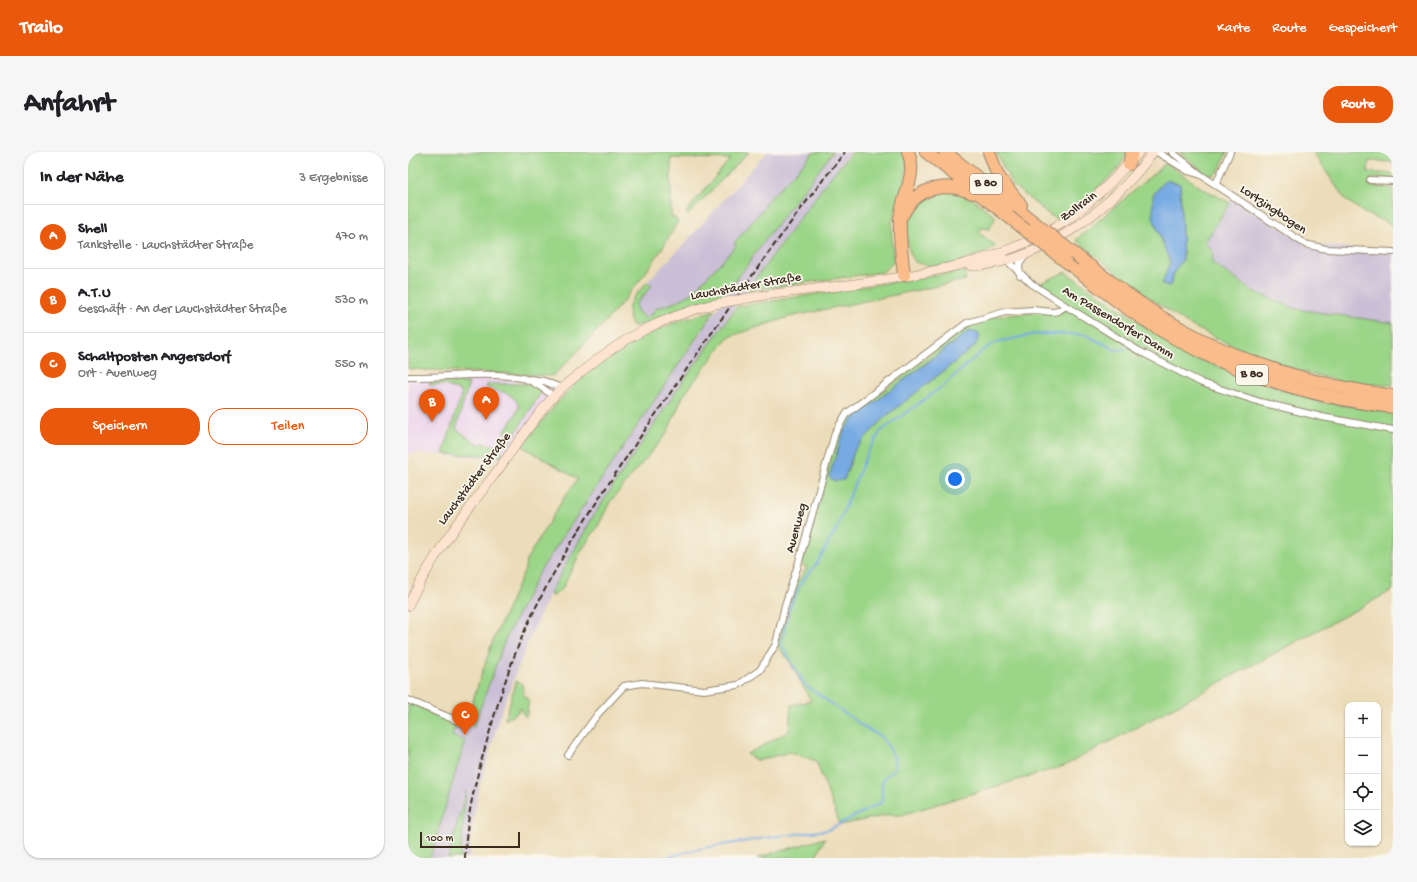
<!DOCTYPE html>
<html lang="de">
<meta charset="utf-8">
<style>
:root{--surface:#fff;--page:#f6f6f6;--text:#202124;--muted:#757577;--line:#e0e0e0;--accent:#ea580c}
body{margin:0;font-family:"Gochi Hand",sans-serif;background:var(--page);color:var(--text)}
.controls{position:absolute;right:12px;bottom:12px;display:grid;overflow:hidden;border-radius:8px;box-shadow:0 1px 3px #0004}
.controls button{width:36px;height:36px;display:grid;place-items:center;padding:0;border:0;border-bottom:1px solid var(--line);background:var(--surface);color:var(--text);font:20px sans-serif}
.scale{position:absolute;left:12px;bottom:10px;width:100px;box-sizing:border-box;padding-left:4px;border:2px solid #3b2a1e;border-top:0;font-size:11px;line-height:14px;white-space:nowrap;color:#3b2a1e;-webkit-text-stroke:3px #fbf7ec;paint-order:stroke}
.you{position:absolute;left:547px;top:327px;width:14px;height:14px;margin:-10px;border:3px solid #fff;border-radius:50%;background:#1a73e8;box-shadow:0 0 0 6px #1a73e833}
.badge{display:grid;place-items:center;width:26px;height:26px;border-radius:50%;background:var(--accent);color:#fff;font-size:13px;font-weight:700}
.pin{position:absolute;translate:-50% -33px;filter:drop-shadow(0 1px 2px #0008)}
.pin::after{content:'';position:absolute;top:21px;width:14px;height:12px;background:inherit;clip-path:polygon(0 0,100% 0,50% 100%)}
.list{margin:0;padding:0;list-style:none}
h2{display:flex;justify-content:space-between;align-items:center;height:52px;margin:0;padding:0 16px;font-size:17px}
h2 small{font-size:13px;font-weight:400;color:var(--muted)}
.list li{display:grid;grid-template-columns:26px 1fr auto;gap:12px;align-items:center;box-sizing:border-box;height:64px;padding:0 16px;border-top:1px solid var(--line)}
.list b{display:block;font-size:15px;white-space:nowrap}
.list p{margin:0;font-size:13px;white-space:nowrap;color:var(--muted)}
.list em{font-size:13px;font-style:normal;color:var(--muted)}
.actions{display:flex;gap:8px;padding:12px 16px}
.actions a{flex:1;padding:9px 0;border:1px solid var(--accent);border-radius:16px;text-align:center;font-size:14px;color:var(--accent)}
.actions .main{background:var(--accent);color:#fff}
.icon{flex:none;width:22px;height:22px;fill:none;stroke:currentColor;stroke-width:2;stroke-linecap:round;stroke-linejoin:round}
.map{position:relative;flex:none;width:985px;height:706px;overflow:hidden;border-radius:16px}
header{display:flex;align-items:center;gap:24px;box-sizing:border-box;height:56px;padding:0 20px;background:var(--accent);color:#fff}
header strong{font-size:19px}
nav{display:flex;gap:22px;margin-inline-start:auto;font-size:14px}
.intro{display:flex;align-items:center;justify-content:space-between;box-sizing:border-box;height:96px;padding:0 24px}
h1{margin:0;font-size:28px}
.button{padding:10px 18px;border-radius:16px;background:var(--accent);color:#fff;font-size:14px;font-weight:700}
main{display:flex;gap:24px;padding:0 24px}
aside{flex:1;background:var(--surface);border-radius:16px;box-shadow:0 1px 3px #0004}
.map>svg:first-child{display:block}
</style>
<header>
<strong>Trailo</strong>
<nav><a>Karte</a><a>Route</a><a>Gespeichert</a></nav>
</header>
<div class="intro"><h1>Anfahrt</h1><a class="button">Route</a></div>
<main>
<aside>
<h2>In der Nähe<small>3 Ergebnisse</small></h2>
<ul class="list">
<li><span class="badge">A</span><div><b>Shell</b><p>Tankstelle · Lauchstädter Straße</p></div><em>470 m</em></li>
<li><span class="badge">B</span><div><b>A.T.U</b><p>Geschäft · An der Lauchstädter Straße</p></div><em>530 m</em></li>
<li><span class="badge">C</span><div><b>Schaltposten Angersdorf</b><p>Ort · Auenweg</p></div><em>550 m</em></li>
</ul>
<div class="actions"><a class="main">Speichern</a><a>Teilen</a></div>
</aside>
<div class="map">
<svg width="985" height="706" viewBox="0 0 985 706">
<rect width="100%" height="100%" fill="#fbf7ec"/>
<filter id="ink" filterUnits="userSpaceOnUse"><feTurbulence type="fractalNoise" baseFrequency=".025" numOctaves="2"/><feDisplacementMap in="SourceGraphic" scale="8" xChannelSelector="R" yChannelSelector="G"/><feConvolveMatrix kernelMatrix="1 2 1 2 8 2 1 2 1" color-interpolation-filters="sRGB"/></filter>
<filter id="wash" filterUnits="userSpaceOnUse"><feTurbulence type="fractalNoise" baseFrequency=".012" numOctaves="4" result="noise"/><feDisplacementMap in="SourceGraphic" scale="16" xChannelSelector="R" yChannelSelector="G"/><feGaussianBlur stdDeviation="0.9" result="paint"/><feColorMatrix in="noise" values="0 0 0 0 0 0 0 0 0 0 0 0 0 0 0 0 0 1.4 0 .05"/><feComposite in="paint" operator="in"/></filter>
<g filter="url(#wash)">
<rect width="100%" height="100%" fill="#ecddba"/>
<path fill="#ead1ec" d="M71,224l82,12 -54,71 -99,-6v-76z"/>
<path fill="#cabfd6" d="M359,0h47l-49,52v3l-31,37 2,2 -45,48 -18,9 -16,5 -11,11 -9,-8 -1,-7 15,-18 -4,-4 38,-39z
M425,0h17l-79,104 -94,134 -83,125 -44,78 -22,49 -26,67 -15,52 -9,32 -8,47v18h-10l5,-63 -17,63h-18l35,-117 -13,-4 4,-14 17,5 32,-88 33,-66 76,-115 150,-218z
M825,44l72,48 88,8v71l-97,-14 -43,-18 -41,-28 1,-11 -8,-10z"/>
<path fill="#9bd588" stroke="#6b8053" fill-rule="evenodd" d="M0,0h341l-61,63 -2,-3 44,-53 -59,-1v57l7,6c-30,58 -79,109 -125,155l-145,-7z
M406,0h19l-69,89 -38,54 -39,11 -44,19 -10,1c-12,-21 1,-28 14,-44l5,4 -16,18 1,7 9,8 11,-11 16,-5 18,-9 45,-48 -2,-3 31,-36v-3z
M444,0h52c10,20 -10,53 -12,73 -1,12 1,25 1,37l-10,10 -130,18 -5,-1 80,-109z
M588,0h130c-2,22 -54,55 -71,67l-43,-34z
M771,0h48l-8,19 -6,4 -7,-1z
M905,0h80v10l-24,-1 -1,11 25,2v5l-22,-1 -1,8 23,2v37l-29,-12 -20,-15z
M758,11l36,25 28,15 -25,39 8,10 -1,11 41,28 43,18 97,14v62l-42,-1 -55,-14 -61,-23 -49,-24 -46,-32 -64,-51zM757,28l15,4 3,75 -8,11 -5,16 -8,-2 8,-21z
M544,39l22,9 22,17 -7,12 -8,-1 -2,5 17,13c-22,12 -56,26 -81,16 -16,-24 -10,-62 22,-70 4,-1 10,-1 15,-1z
M556,119l2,9 -177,37 -61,20 -45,59 -16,37 -57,69 -12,24 -17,25 -19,38 -10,8 -2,-4 44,-78 83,-125 58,-81 4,-3z
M657,120l126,85 128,45 74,10v178l-329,176 -163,49h-13l-48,10 -24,-64 -26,-9 -33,9 -10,-7 42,-23 2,-26 20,-4 -21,-39 -13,-16 18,-61 12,-17 -5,-3 36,-133 7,-12 117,-90 21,-11 23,-4 68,-5 -33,-27zM570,181l2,3 -5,10 -91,72 -19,19 -10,12 -11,31 10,-62 102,-78z
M307,158l-177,264 -33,66 -32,88v-3l-17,-9 13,-4 23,-69 33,-74 1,-9 39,-64 13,-17 -56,-33c28,-34 62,-80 102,-101 29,-15 60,-26 91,-35z
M23,229l38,2 -13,46 23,16 3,-2 19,4 1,9 -59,-2 19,-62 -17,-7h-16z
M80,232h40l10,3 3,6 -32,50 -5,-12 11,-15 4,-10c-7,-15 -19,-14 -33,-19z
M108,529l6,3 1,10 6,7 -3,16 -4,-4v-4l-3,-1 -1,4 -13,8z
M0,550l48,21 -4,13 13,5 -35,117h-22z
M58,639l-6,67h-12z
M417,686l-10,20h-58z"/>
<path fill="#77aae3" stroke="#596a80" d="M757,28l15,4 3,75 -8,11 -5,16 -8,-2 8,-21 -17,-46v-22z
M561,179l9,2 2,3 -5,10 -91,72 -18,19 -11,12 -11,31 -10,1 -5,-4 15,-47 10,-12z"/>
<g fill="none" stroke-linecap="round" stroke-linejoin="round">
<path stroke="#77aae3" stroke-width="2" d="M255,706l41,-10 62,-10 62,-8 54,-28v-19l3,-6 9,-7 1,-9 -5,-12 -10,-13 -13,-7 -62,-44 -24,-41 8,-35 8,-18 6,-11 13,-15 20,-35 31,-77 14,-22 63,-46 37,-33 15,-10 40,-8h36l14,1 30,15 9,-1"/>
</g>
</g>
<g filter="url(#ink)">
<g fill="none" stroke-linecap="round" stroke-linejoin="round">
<g stroke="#94846c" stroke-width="8">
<path id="street" d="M749,0l31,19 10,3
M764,0l29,23 104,69 21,5 67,3
M962,28l23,1
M808,32l14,-32
M596,106l28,26 34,22 73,45 63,32 58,19 62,15 71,13
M612,123l-1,-11 7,-9
M0,225c37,1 77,-6 114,1 11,2 22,11 31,18
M122,227l14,2 17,7
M0,548l59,25
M160,603l29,-40 27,-29 18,-3 62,7 34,-5 22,-15 16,-26 9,-39 13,-40 37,-132 11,-19 121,-91 38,-11 28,-2 20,2 5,-1 8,-5"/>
</g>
<g stroke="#94846c" stroke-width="10">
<path id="secondary" d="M563,114c70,-2 143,-60 182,-114
M351,144c94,-13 224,-20 305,-74 27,-19 53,-45 75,-70
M0,454c22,-47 52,-86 83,-127 21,-27 39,-56 62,-82 9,-11 21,-19 32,-28 41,-33 75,-50 125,-64"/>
</g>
<g stroke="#94846c" stroke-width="14">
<path id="highway" d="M518,0l83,65
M537,0l91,72
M581,0l9,24 23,29
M721,12l3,-12
M495,62c14,-28 43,-32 70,-21
M656,108c20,15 39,31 60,46 80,57 172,90 269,101
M674,108c32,24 63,49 98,68 66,38 138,57 213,68
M496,123c-2,-19 -5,-37 -4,-56 2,-23 18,-45 8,-67"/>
</g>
<use href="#street" stroke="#fff" stroke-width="6"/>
<use href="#secondary" stroke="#fde4d0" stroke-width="9"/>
<use href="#highway" stroke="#f9bc8a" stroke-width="12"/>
<path stroke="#3b2a1e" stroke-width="2" stroke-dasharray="6 3" stroke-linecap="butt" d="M57,706c1,-43 12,-83 24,-124 10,-35 21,-70 36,-104 40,-88 98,-167 152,-247 54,-78 108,-156 168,-231"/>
<g stroke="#94846c" stroke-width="10" stroke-linecap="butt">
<path id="secondary-bridge" d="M302,153l49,-9"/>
</g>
<g stroke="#94846c" stroke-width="14" stroke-linecap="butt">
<path id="highway-bridge" d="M601,65l55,43
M628,72l46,36"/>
</g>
<use href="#secondary-bridge" stroke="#fde4d0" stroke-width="9"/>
<use href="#highway-bridge" stroke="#f9bc8a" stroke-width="12"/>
</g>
</g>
<g text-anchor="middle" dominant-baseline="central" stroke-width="3.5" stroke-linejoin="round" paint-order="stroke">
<g fill="#fbf7ec" stroke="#75685c" stroke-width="1">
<rect x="562" y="22" width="32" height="20" rx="3"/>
<rect x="828" y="213" width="32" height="20" rx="3"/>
</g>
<g font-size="12" font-weight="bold" fill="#3b2a1e">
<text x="578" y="32">B 80</text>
<text x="844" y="223">B 80</text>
</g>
<g font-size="13" fill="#3b2a1e" stroke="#fbf7ec">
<text transform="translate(671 55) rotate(-37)">Zollrain</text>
<text transform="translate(865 58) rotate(34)">Lortzingbogen</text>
<text transform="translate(338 135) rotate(-10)">Lauchstädter Straße</text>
<text transform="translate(710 171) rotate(31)">Am Passendorfer Damm</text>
<text transform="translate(67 327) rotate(-53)">Lauchstädter Straße</text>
<text transform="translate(389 376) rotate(-75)">Auenweg</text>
</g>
</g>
</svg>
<div class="controls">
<button>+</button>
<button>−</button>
<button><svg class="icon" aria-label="locate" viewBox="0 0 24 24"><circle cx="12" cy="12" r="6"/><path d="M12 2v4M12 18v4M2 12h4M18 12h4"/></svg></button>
<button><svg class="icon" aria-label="layers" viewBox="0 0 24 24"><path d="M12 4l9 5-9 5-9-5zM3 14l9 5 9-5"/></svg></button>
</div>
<div class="scale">100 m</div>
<div class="you"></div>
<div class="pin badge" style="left:78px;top:268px">A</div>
<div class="pin badge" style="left:24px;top:270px">B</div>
<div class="pin badge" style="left:57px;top:583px">C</div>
</div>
</main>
